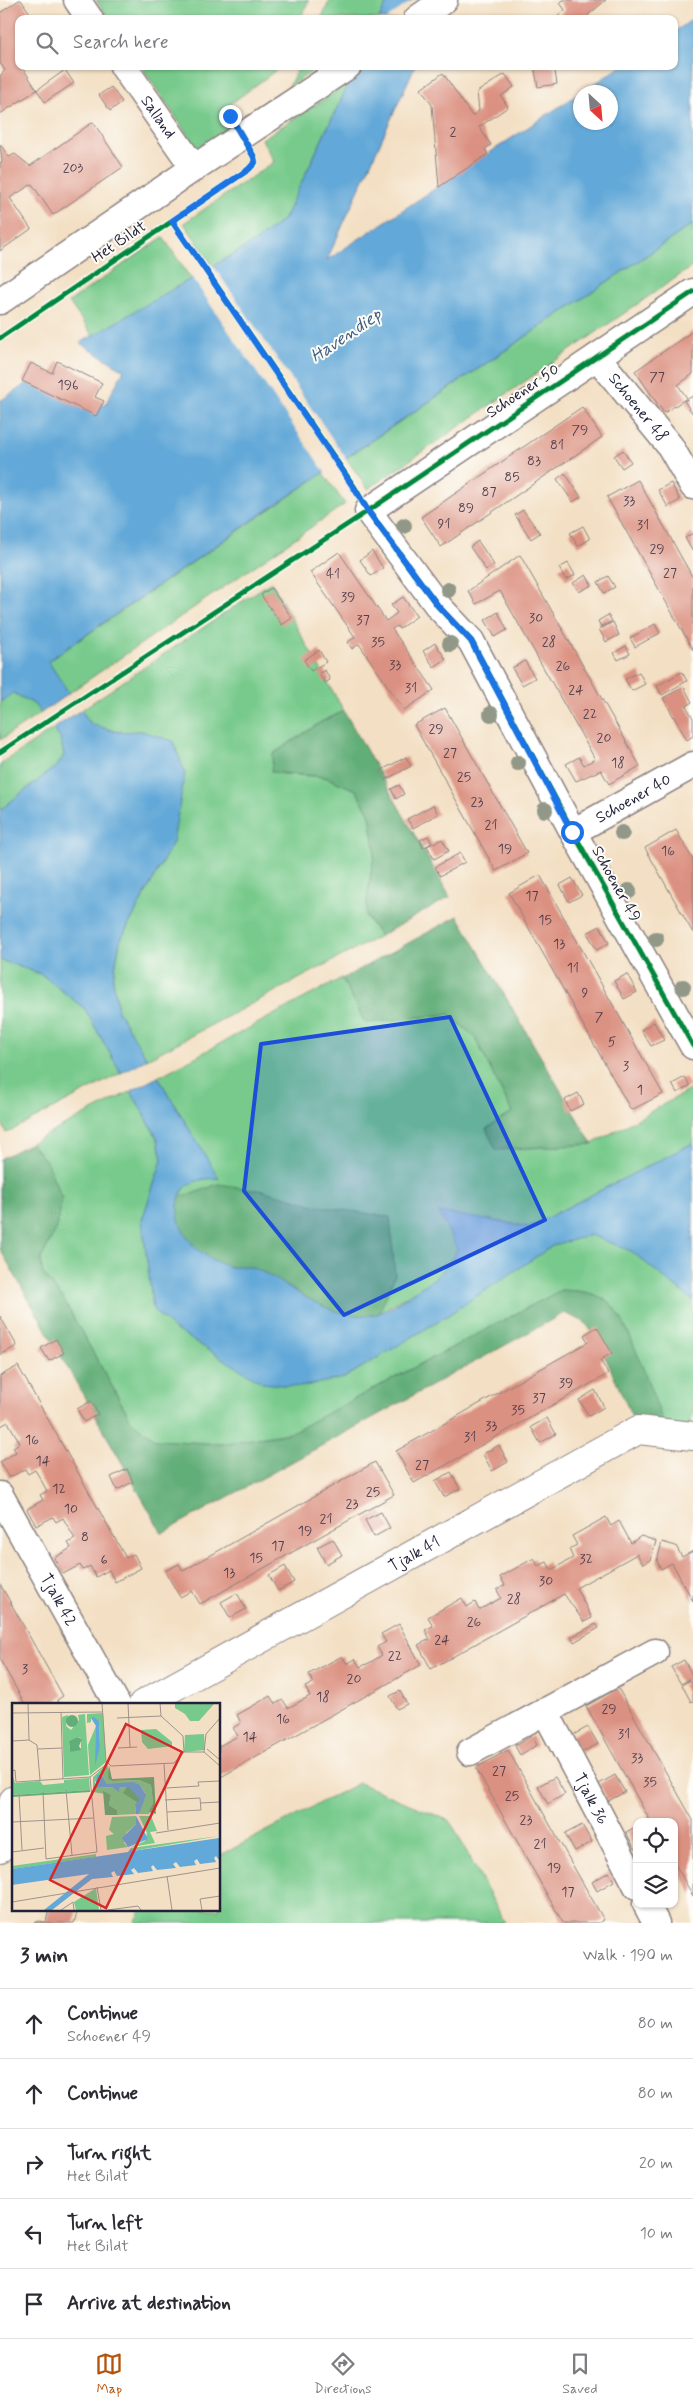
<!DOCTYPE html>
<meta charset="utf-8">
<style>
:root{--surface:#fff;--page:#f7f7f7;--text:#2b2b33;--muted:#7c7c81;--line:#e1e1e2;--accent:#b45309}
body{margin:0;font-family:Mynerve,sans-serif;background:var(--page);color:var(--text)}
.controls{position:absolute;right:15px;bottom:15px;display:grid;overflow:hidden;border-radius:10px;box-shadow:0 1px 4px #0004}
.controls button{width:45px;height:45px;display:grid;place-items:center;padding:0;border:0;border-bottom:1px solid var(--line);background:var(--surface);color:var(--text);font:25px sans-serif}
.compass{position:absolute;left:573px;top:85px;width:45px;height:45px;border-radius:50%;background:var(--surface);box-shadow:0 1px 4px #0004;rotate:154deg}
.stop{position:absolute;width:15px;height:15px;margin:-11px;border:4px solid #1a73e8;border-radius:50%;background:#fff}
.stop.end{background:#1a73e8;border-color:#fff;box-shadow:0 1px 5px #0008}
.list{margin:0;padding:0;list-style:none}
h2{display:flex;justify-content:space-between;align-items:center;height:65px;margin:0;padding:0 20px;font-size:21px}
h2 small{font-size:16px;font-weight:400;color:var(--muted)}
.list li{display:grid;grid-template-columns:32px 1fr auto;gap:15px;align-items:center;box-sizing:border-box;height:70px;padding:0 20px;border-top:1px solid var(--line)}
.list b{display:block;font-size:19px;white-space:nowrap}
.list p{margin:0;font-size:16px;white-space:nowrap;color:var(--muted)}
.list em{font-size:16px;font-style:normal;color:var(--muted)}
.icon{flex:none;width:28px;height:28px;fill:none;stroke:currentColor;stroke-width:2;stroke-linecap:round;stroke-linejoin:round}
.map{position:relative;flex:none;width:693px;height:1923px;overflow:hidden}
.search{position:absolute;background:var(--surface);box-shadow:0 1px 4px #0004;left:15px;right:15px;top:15px;height:55px;display:flex;align-items:center;gap:12px;box-sizing:border-box;padding:0 18px;border-radius:10px;color:var(--muted);font-size:19px}
.sheet{height:415px;background:var(--surface)}
nav{display:flex;justify-content:space-around;align-items:center;box-sizing:border-box;height:70px;border-top:1px solid var(--line);background:var(--surface);font-size:14px;color:var(--muted)}
nav a{display:grid;justify-items:center;gap:2px}
nav .on{color:var(--accent)}
.map>svg:first-child{display:block}
</style>
<div class="map">
<svg width="693" height="1923" viewBox="0 0 693 1923">
<rect width="100%" height="100%" fill="#fdfcf7"/>
<filter id="ink" filterUnits="userSpaceOnUse"><feTurbulence type="fractalNoise" baseFrequency=".02" numOctaves="2"/><feDisplacementMap in="SourceGraphic" scale="10" xChannelSelector="R" yChannelSelector="G"/><feConvolveMatrix kernelMatrix="1 2 1 2 8 2 1 2 1" color-interpolation-filters="sRGB"/></filter>
<filter id="wash" filterUnits="userSpaceOnUse"><feTurbulence type="fractalNoise" baseFrequency=".0096" numOctaves="4" result="noise"/><feDisplacementMap in="SourceGraphic" scale="20" xChannelSelector="R" yChannelSelector="G"/><feGaussianBlur stdDeviation="1.12" result="paint"/><feColorMatrix in="noise" values="0 0 0 0 0 0 0 0 0 0 0 0 0 0 0 0 0 1.4 0 .05"/><feComposite in="paint" operator="in"/></filter>
<g filter="url(#wash)">
<rect width="100%" height="100%" fill="#f3dfc3"/>
<path fill="#78ca8c" stroke="#4d7664" d="M96,0h213l-9,19h-191z
M330,0h58l-9,19h-58z
M141,66h137l-3,5 -53,39 8,18 -32,22z
M299,66h20l-31,22z
M349,83l-65,136 -28,22 -43,25 -29,-43 90,-61 -12,-23z
M693,224v42l-325,223 -22,-31z
M163,237l28,42 -98,57 -24,-34z
M323,473l22,31 -276,189 -22,-31z
M271,582l73,129 -23,11 -48,32 7,20 45,3 31,13 14,25 5,35 -7,41 -2,25 14,20 -233,123 -29,-48 -5,-32 7,-38 53,-99 -31,-111 -25,1 -26,-8 -10,-14z
M13,693l22,11 6,9 -41,27v-38z
M53,729l7,9 4,17 -5,9 -59,46v-45z
M0,960l41,14 44,35 36,64 -114,60 -7,-13z
M342,978l24,45 83,-9 27,24 36,75 -16,37 96,-6 101,-56v55l-164,84 -41,-8 -36,18 5,12 -8,16 -9,11 -63,38 -201,-103c8,-32 14,-29 42,-34l-60,-100z
M131,1091l27,49 4,20 -20,60 103,150 18,13 81,-5 101,-61 109,-72 36,-10 41,15 62,51v116l-8,17 -19,-4 -37,-96 -68,-44 -271,143 -69,11 -65,-4 -24,-18 -69,-123 -21,-27 -1,-13 16,-32 -26,-84z
M359,1783l91,38 55,102h-370l7,-14h77v-53z"/>
<path fill="#62ae78" stroke="#42685a" d="M344,711l106,186 -70,39 -14,-20 2,-25 7,-41 -5,-35 -14,-25 -31,-13 -54,-5 2,-18 48,-32z
M458,916l134,228 -96,6 -10,-21 26,-17 -37,-74 -26,-24 -84,9 -23,-44z
M31,1143l15,18 16,37 -5,29 -16,32 1,13 21,27 69,123 24,18 65,4 69,-11 271,-143c18,1 34,1 50,14 16,13 45,101 55,126h-28l-43,-96 -12,-13 -19,-8 -402,220 -162,-284v-90z
M218,1184l47,7 53,15 72,11 5,58 -21,50 -164,-16 -43,-111 25,-4z"/>
<path fill="#62a8d8" stroke="#42658a" d="M388,0h60l-9,19h-60z
M693,19v205l-428,288 -217,149 21,32 -28,20 -7,-9 -21,-11 -13,9v-301l43,-28 62,32 19,-35 -44,-27 176,-102 28,-22 73,-153h58l-88,194 253,-167v29h30v-30h-28l40,-26h52v-34z
M81,710l10,14 26,8 25,-1 31,10 12,32 -12,69 -53,99 -7,38 5,32 29,48 -26,14 -36,-64 -44,-35 -41,-14v-150l59,-46 5,-9 -4,-17 -7,-9z
M158,1077l61,101c-17,1 -35,2 -40,21 -8,32 22,60 52,68 3,1 7,-1 11,-1 6,0 16,4 22,7 35,18 69,49 112,41 12,-3 26,-14 36,-21 22,-14 33,-20 45,-44l-18,-37 90,15 164,-84v158l-62,-50 -41,-16 -36,10 -109,72 -101,61 -44,9 -37,-4 -89,-54 -21,-19 -11,-90 20,-60 -4,-21 -27,-48z"/>
<path fill="#f3dfc3" d="M413,0h38l-9,19h-56z
M212,264l135,196 -21,14 -135,-198z"/>
<g id="blocks">
<path fill="#db9181" d="M19,0h2l13,19h-15v47h5l-2,1 15,23 28,-20 9,13 -29,19 -8,-12 -37,24v-38l5,-6 -5,-7v-50z
M563,0h43l-18,15 3,4h-36l10,-9 -5,-7z
M534,66h20l3,18 -19,3z
M443,73l29,43 7,-5 -2,-19 28,-18 9,13 -13,9 7,11 -29,20 12,18 -6,4 3,5 -49,33 -7,-82 -11,-16z
M111,87l11,15 -12,9 -11,-16z
M93,122l30,45 -70,48 -21,-31 -22,14 21,31 -31,22v-88l2,-1 -2,-18 9,13 6,-3 15,12z
M693,331v43l-15,11 9,13 -23,15 -29,-42z
M57,361l45,22 -7,14 9,4 -8,15 -74,-35 9,-18 21,10z
M693,396v18l-9,-13z
M582,407l20,30 -161,110 -20,-30z
M623,450l8,12 -9,6 -8,-12z
M565,473l16,24 -8,5 -16,-23z
M638,480l55,98v72l-86,-153z
M671,483l9,17 -12,7 -10,-17z
M523,510l17,23 -9,6 -16,-24z
M583,526l7,13 -12,7 -8,-13z
M693,533v19l-8,-14z
M478,541l16,24 -8,5 -16,-23z
M372,551l11,17 -12,8 -11,-16z
M339,552l47,69 11,-8 -6,-8 12,-8 14,19 -18,13 -2,-3 -5,3 42,61 -30,20 -45,-66 -7,5 -4,-7 7,-5 -45,-65z
M520,555l120,211 -31,18 -8,-14 -25,11 -10,-17 13,-7 5,8 11,-6 -95,-168 -24,13 -8,-13z
M568,563l7,12 -9,5 -7,-12z
M586,575l6,10 -13,7 -6,-9z
M608,576l7,11 -11,6 -6,-11z
M271,588l21,30 -10,7 -21,-30z
M498,612l9,18 -12,7 -10,-17z
M608,615l4,6 -11,6 -3,-6z
M613,622l6,13 -13,7 -7,-13z
M655,624l5,9 -25,14 -5,-9z
M435,643l11,16 -12,8 -11,-16z
M626,646l4,8 -12,6 -4,-7z
M319,650l7,12 -15,9 -7,-11z
M525,661l10,17 -13,7 -10,-17z
M325,670l5,10 -5,3 -6,-10z
M639,672l6,12 -13,7 -7,-12z
M682,672l5,9 -25,14 -5,-9z
M684,687l8,15 -6,4 7,12v18l-6,4 -24,-42z
M445,708l82,145 -31,18 -82,-146z
M406,757l5,9 -26,14 -5,-9z
M399,785l5,9 -8,5 -5,-10z
M433,805l5,9 -25,14 -6,-9z
M676,830l17,30v73l-48,-85z
M428,836l4,7 -9,5 -3,-8z
M442,839l7,12 -15,8 -7,-13z
M460,853l5,9 -25,14 -5,-9z
M540,875l123,219 -32,16 -122,-217z
M572,878l10,17 -13,7 -9,-17z
M600,926l9,17 -12,7 -10,-17z
M627,974l10,18 -13,7 -10,-18z
M654,1022l10,18 -13,6 -10,-16z
M685,1077l5,9 -13,7 -5,-9z
M578,1093l6,11 -14,7 -5,-11z
M0,1316l17,30 -17,9z
M597,1327l15,26 -12,7 8,14 -194,109 -18,-32 192,-109 -4,-7z
M56,1339l8,14 -15,8 -8,-13z
M18,1366l108,192 8,-4 7,14 -26,14 -6,-12 -13,7 -6,-11 -7,4 -3,-5 -17,9 -9,-16 17,-10 -3,-5 7,-4 -12,-21 -7,4 -3,-5 -17,9 -9,-17 16,-9 -3,-5 7,-4 -6,-11 -6,-10 -7,4 -3,-5 -16,9 -9,-16 16,-10 -3,-5 7,-4 -12,-21 -7,4 -1,-3v-47z
M595,1390l9,17 -15,9 -10,-16z
M91,1401l7,13 -14,8 -7,-13z
M547,1418l9,16 -16,9 -9,-16z
M499,1445l9,17 -16,9 -9,-17z
M375,1462l19,33 -194,109 -8,-13 -12,6 -15,-26 14,-7 4,7z
M127,1469l6,13 -16,8 -6,-13z
M451,1472l9,17 -16,8 -9,-16z
M381,1512l9,16 -16,9 -9,-17z
M606,1517l5,9 8,-5 12,22 10,-7 15,5 -5,19 -8,4 -6,-10 -61,34 16,30 -8,4 -20,-28 -133,75 -13,-24 12,-6 -5,-9 8,-4 -5,-9 34,-19 5,9 8,-5 4,8 22,-12 -4,-8 8,-5 -5,-8 34,-19 4,8 9,-4 4,8 22,-12 -4,-9 8,-4 -5,-9z
M333,1539l9,16 -16,9 -9,-17z
M662,1542l14,4 6,11 11,-6v50l-21,-38 -11,6 -4,-8z
M285,1566l9,16 -16,9 -9,-16z
M0,1584l63,112 -6,4 2,4h-34l-25,-44z
M237,1593l9,16 -16,9 -9,-16z
M399,1624l22,41 -202,113v-32l19,-10 -5,-8 8,-5 -4,-8 33,-19 5,8 8,-4 5,8 22,-12 -5,-9 8,-4 -4,-9 33,-18 5,8 8,-5 5,8 11,-5 11,-7 -5,-8 9,-5 -5,-8z
M596,1624l3,4 -25,14 -3,-5z
M684,1660l9,17 -12,7 -10,-17z
M690,1680l3,5v16l-2,1 -9,-17z
M618,1688l75,132v76l-19,-34v-40h-23l-65,-116z
M400,1691l7,13 -10,5 -7,-13z
M588,1727l10,17 -17,9 -10,-17z
M532,1736l5,9 -17,10 -5,-9z
M508,1750l68,121 28,49 -5,3h-36l-87,-155z
M615,1775l10,17 -17,9 -9,-17z
M555,1777l10,17 -17,10 -10,-18z
M582,1825l10,17 -17,9 -10,-17z
M637,1826v22l-2,1 -9,-17z
M609,1872l5,9 -17,10 -5,-9z
M49,1909h29l-4,14h-40l5,-2 7,1z"/>
</g>
</g>
<g filter="url(#ink)">
<use href="#blocks" fill-opacity="0" stroke="#8a807f" stroke-width="1"/>
<g fill="none" stroke-linecap="round" stroke-linejoin="round">
<g stroke="#8a807f" stroke-width="29">
<g id="minor">
<path d="M77,0l13,19"/>
<path d="M417,19l27,-19"/>
<path id="s1" d="M123,66l71,102"/>
<path d="M693,292l-325,219 70,95 33,35 102,191 120,214"/>
<path d="M0,301l194,-133 154,-102"/>
<path id="s2" d="M597,357l73,89 23,40"/>
<path id="s3" d="M573,832l120,-67"/>
<path id="s4" d="M0,1495l117,209"/>
<path id="s5" d="M545,1711l92,175"/>
<path d="M470,1752l185,-100"/>
<path d="M646,1904l10,19"/>
</g>
</g>
<g stroke="#8a807f" stroke-width="30">
<g id="tertiary">
<path id="s6" d="M143,1704l495,-274 55,6"/>
<path d="M0,1848l14,-48"/>
</g>
</g>
<use href="#minor" stroke="#fff" stroke-width="26"/>
<use href="#tertiary" stroke="#fff" stroke-width="28"/>
<g stroke="#fdfcf7" stroke-width="8">
<path id="cycleway" d="M172,221l183,267 13,23 70,95 33,35 102,191 120,214
M0,338l249,-169 6,-6 -1,-6 -24,-41
M0,752l368,-241 325,-219"/>
</g>
<use href="#cycleway" stroke="#00873e" stroke-width="5"/>
</g>
<g fill="#919888">
<circle cx="404" cy="526" r="8"/>
<circle cx="448" cy="590" r="8"/>
<circle cx="450" cy="644" r="8"/>
<circle cx="491" cy="714" r="8"/>
<circle cx="518" cy="763" r="8"/>
<circle cx="545" cy="810" r="8"/>
<circle cx="622" cy="833" r="8"/>
<circle cx="629" cy="891" r="8"/>
<circle cx="656" cy="939" r="8"/>
<circle cx="683" cy="987" r="8"/>
</g>
</g>
<g fill="none" stroke-linecap="round" stroke-linejoin="round" filter="url(#ink)">
<path stroke="#1a73e8" stroke-width="6" d="M230,116l24,41 1,5 -6,7 -77,52 182,267 14,23 70,95 33,35 101,191"/>
</g>
<path fill="#1d4ed8" fill-opacity="0.2" stroke="#1d4ed8" stroke-width="4" stroke-linejoin="round" d="M450,1017l95,203 -201,95 -100,-124 17,-147z"/>
<g text-anchor="middle" dominant-baseline="central" stroke-width="4" stroke-linejoin="round" paint-order="stroke">
<g font-size="14" fill="#503e4c">
<text x="453" y="132">2</text>
<text x="73" y="168">203</text>
<text x="657" y="377">77</text>
<text x="68" y="385">196</text>
<text x="580" y="430">79</text>
<text x="557" y="445">81</text>
<text x="534" y="461">83</text>
<text x="512" y="477">85</text>
<text x="489" y="492">87</text>
<text x="629" y="501">33</text>
<text x="466" y="508">89</text>
<text x="444" y="524">91</text>
<text x="643" y="525">31</text>
<text x="657" y="549">29</text>
<text x="670" y="573">27</text>
<text x="333" y="574">41</text>
<text x="348" y="597">39</text>
<text x="536" y="618">30</text>
<text x="363" y="620">37</text>
<text x="378" y="642">35</text>
<text x="549" y="642">28</text>
<text x="395" y="665">33</text>
<text x="563" y="666">26</text>
<text x="411" y="688">31</text>
<text x="576" y="690">24</text>
<text x="590" y="714">22</text>
<text x="436" y="729">29</text>
<text x="604" y="738">20</text>
<text x="450" y="753">27</text>
<text x="618" y="763">18</text>
<text x="464" y="777">25</text>
<text x="477" y="802">23</text>
<text x="491" y="825">21</text>
<text x="505" y="849">19</text>
<text x="668" y="851">16</text>
<text x="532" y="896">17</text>
<text x="545" y="920">15</text>
<text x="559" y="944">13</text>
<text x="573" y="968">11</text>
<text x="585" y="993">9</text>
<text x="599" y="1017">7</text>
<text x="612" y="1042">5</text>
<text x="626" y="1066">3</text>
<text x="640" y="1090">1</text>
<text x="566" y="1383">39</text>
<text x="539" y="1398">37</text>
<text x="518" y="1410">35</text>
<text x="491" y="1426">33</text>
<text x="470" y="1437">31</text>
<text x="32" y="1440">16</text>
<text x="43" y="1461">14</text>
<text x="422" y="1465">27</text>
<text x="59" y="1489">12</text>
<text x="373" y="1492">25</text>
<text x="352" y="1504">23</text>
<text x="71" y="1509">10</text>
<text x="326" y="1519">21</text>
<text x="305" y="1531">19</text>
<text x="85" y="1537">8</text>
<text x="278" y="1546">17</text>
<text x="256" y="1558">15</text>
<text x="586" y="1559">32</text>
<text x="104" y="1560">6</text>
<text x="229" y="1573">13</text>
<text x="546" y="1581">30</text>
<text x="514" y="1599">28</text>
<text x="474" y="1622">26</text>
<text x="442" y="1640">24</text>
<text x="395" y="1656">22</text>
<text x="25" y="1669">3</text>
<text x="354" y="1679">20</text>
<text x="323" y="1697">18</text>
<text x="609" y="1709">29</text>
<text x="283" y="1719">16</text>
<text x="624" y="1734">31</text>
<text x="250" y="1737">14</text>
<text x="637" y="1758">33</text>
<text x="499" y="1771">27</text>
<text x="650" y="1782">35</text>
<text x="512" y="1796">25</text>
<text x="526" y="1820">23</text>
<text x="540" y="1844">21</text>
<text x="554" y="1868">19</text>
<text x="568" y="1892">17</text>
</g>
<g font-size="16" fill="#22223b" stroke="#fdfcf7">
<text stroke="none"><textPath href="#s1" startOffset="62">Salland</textPath></text>
<text transform="translate(119 242) rotate(-34)">Het Bildt</text>
<text transform="translate(523 391) rotate(-34)">Schoener 50</text>
<text stroke="none"><textPath href="#s2" startOffset="65">Schoener 48</textPath></text>
<text stroke="none"><textPath href="#s3" startOffset="69">Schoener 40</textPath></text>
<text transform="translate(616 884) rotate(61)">Schoener 49</text>
<text stroke="none"><textPath href="#s6" startOffset="310">Tjalk 41</textPath></text>
<text stroke="none"><textPath href="#s4" startOffset="120">Tjalk 42</textPath></text>
<text stroke="none"><textPath href="#s5" startOffset="99">Tjalk 36</textPath></text>
</g>
<g font-size="18" font-style="italic" fill="#3f5e82" stroke="#fdfcf7">
<text transform="translate(346 336) rotate(-34)">Havendiep</text>
</g>
</g>
<g transform="translate(12 1703)">
<rect width="208" height="208" fill="#f3dfc3"/>
<path d="M163,0h39v1l-15,17h-9l-5,-7 -10,-6zM91,10l3,49 -16,13 -2,-30 8,-19 1,28 3,-7 -1,-26 -8,-3v4l-4,1v-9zM73,11l4,61 -25,2 -2,-60 6,-2 -2,11 5,4 8,-10 -1,-5zM65,34l4,1v10l-11,4 -1,-11zM144,26l16,13v4l-24,3 -6,-7 -1,-12zM192,31l1,16 -21,2 1,-17zM95,61l5,17 27,-1 12,5 2,18 -4,11h-10l6,-21 -5,-8 -33,-1 -6,-10 -6,8v6l17,-1 7,4 1,-4 8,-1 12,16 -5,2 1,10 -19,1v-5l-8,-5 2,-10 -18,-3v-15zM0,70l3,10 25,-2 3,4 21,-2v-3l25,-2 1,12 -78,5zM124,113v8l-10,9 -2,10 4,4 -21,3 -1,-14 8,-2 -5,-4 3,-13zM127,113h12l6,15 -7,1 5,11 -24,4 14,-6 2,-8zM207,133l-86,15 -2,-3zM84,151v3l-84,12v-3zM84,185l3,22h-23l-2,-8z" fill="#78ca8c" fill-rule="evenodd"/>
<path d="M54 18a6 6 0 1 1 12 0a6 6 0 1 1-12 0ZM65,34l5,2 -3,7 2,4 -11,2 -1,-11zM97,62l3,14 42,-2 2,37 -7,-2 4,-9 -2,-18 -12,-5 -27,1 -4,-3zM116,82l15,10 -3,9 -17,-11zM78,87v2l-78,5v-2zM91,88l8,4 -2,10 8,5v5h-12z" fill="#62ae78"/>
<path d="M82,14l5,4 1,26 -5,19 1,-40 -5,-8zM89,71l6,10 26,-2 7,3 6,10 -7,19h-3l-1,-10 5,-4 -11,-13h-9l-1,5 -7,-5 -17,1 2,-13zM124,113l12,23 -20,8 -6,-9 14,-14zM207,135v22l-3,-4 -2,2 2,4 -16,2 -3,-5 -3,2 2,4 -16,2 -4,-5 -3,2 3,4 -19,2 -4,-5 -2,2 2,4 -15,2 -4,-5 -3,2 3,4 -17,2 -3,-5 -3,2 2,4 -21,2 -40,31h-8l45,-36 -77,11v-16l116,-17 3,-4 2,3z" fill="#62a8d8"/>
<path fill="none" stroke="#9f938d" stroke-width="1" d="M16,0l1,37 8,5 3,35M90,0l4,58 5,5 63,-3 10,-11M116,0l2,44M148,0l1,13 22,20 1,16M49,9l2,67M0,10l90,-1M105,15l44,-2M0,38l17,-1M106,45l19,-1M26,46l24,-1M195,46l13,11M172,49h20l16,14M192,49l2,-18 14,-16M152,61l4,66M0,68l3,-1 1,12 74,-5M78,74l17,-13M154,85l33,-2 -1,-4 22,-1M54,87l6,65M31,89l3,67 51,-7 -7,-75M7,91l3,56M153,97l35,-2 1,12 -34,2M188,100l20,-1M0,119l81,-4M144,130l64,-10M0,149l32,-4M155,173l5,34M85,184l4,23M0,199l208,-34M49,207l12,-8 1,8M96,207l30,-4 3,4M190,207l-2,-11 20,-3"/>
<path fill="#d62828" fill-opacity="0.15" stroke="#d62828" stroke-width="2.5" d="M114,21l56,28 -76,156 -56,-28z"/>
<rect width="208" height="208" fill="none" stroke="#22223b" stroke-width="2.5"/>
</g>
</svg>
<div class="controls">
<button><svg class="icon" aria-label="locate" viewBox="0 0 24 24"><circle cx="12" cy="12" r="6"/><path d="M12 2v4M12 18v4M2 12h4M18 12h4"/></svg></button>
<button><svg class="icon" aria-label="layers" viewBox="0 0 24 24"><path d="M12 4l9 5-9 5-9-5zM3 14l9 5 9-5"/></svg></button>
</div>
<svg class="compass" viewBox="-18 -18 36 36"><path d="M0-13l5 13h-10z" fill="#e53935"/><path d="M0 13l5-13h-10z" fill="#7c7c81"/></svg>
<div class="stop" style="left:572px;top:832px"></div>
<div class="stop end" style="left:230px;top:116px"></div>
<div class="search"><svg class="icon" aria-label="search" viewBox="0 0 24 24"><circle cx="10" cy="10" r="6"/><path d="M15 15l6 6"/></svg>Search here</div>
</div>
<section class="sheet">
<h2>3 min<small>Walk · 190 m</small></h2>
<ul class="list">
<li><svg class="icon" aria-label="ahead" viewBox="0 0 24 24"><path d="M12 20V5M6 11l6-6 6 6"/></svg><div><b>Continue</b><p>Schoener 49</p></div><em>80 m</em></li>
<li><svg class="icon" aria-label="ahead" viewBox="0 0 24 24"><path d="M12 20V5M6 11l6-6 6 6"/></svg><div><b>Continue</b></div><em>80 m</em></li>
<li><svg class="icon" aria-label="right" viewBox="0 0 24 24"><path d="M7 20v-9h11M14 6l5 5-5 5"/></svg><div><b>Turn right</b><p>Het Bildt</p></div><em>20 m</em></li>
<li><svg class="icon" aria-label="left" viewBox="0 0 24 24"><path d="M17 20v-9H6M10 6l-5 5 5 5"/></svg><div><b>Turn left</b><p>Het Bildt</p></div><em>10 m</em></li>
<li><svg class="icon" aria-label="arrive" viewBox="0 0 24 24"><path d="M6 21V4h12l-3 4 3 4H6"/></svg><div><b>Arrive at destination</b></div></li>
</ul>
</section>
<nav>
<a class="on"><svg class="icon" aria-label="map" viewBox="0 0 24 24"><path d="M3 6l6-2 6 2 6-2v14l-6 2-6-2-6 2zM9 4v14M15 6v14"/></svg>Map</a>
<a><svg class="icon" aria-label="directions" viewBox="0 0 24 24"><path d="M12 3l9 9-9 9-9-9zM9 14v-3h6M13 9l2 2-2 2"/></svg>Directions</a>
<a><svg class="icon" aria-label="saved" viewBox="0 0 24 24"><path d="M7 4h10v16l-5-4-5 4z"/></svg>Saved</a>
</nav>
